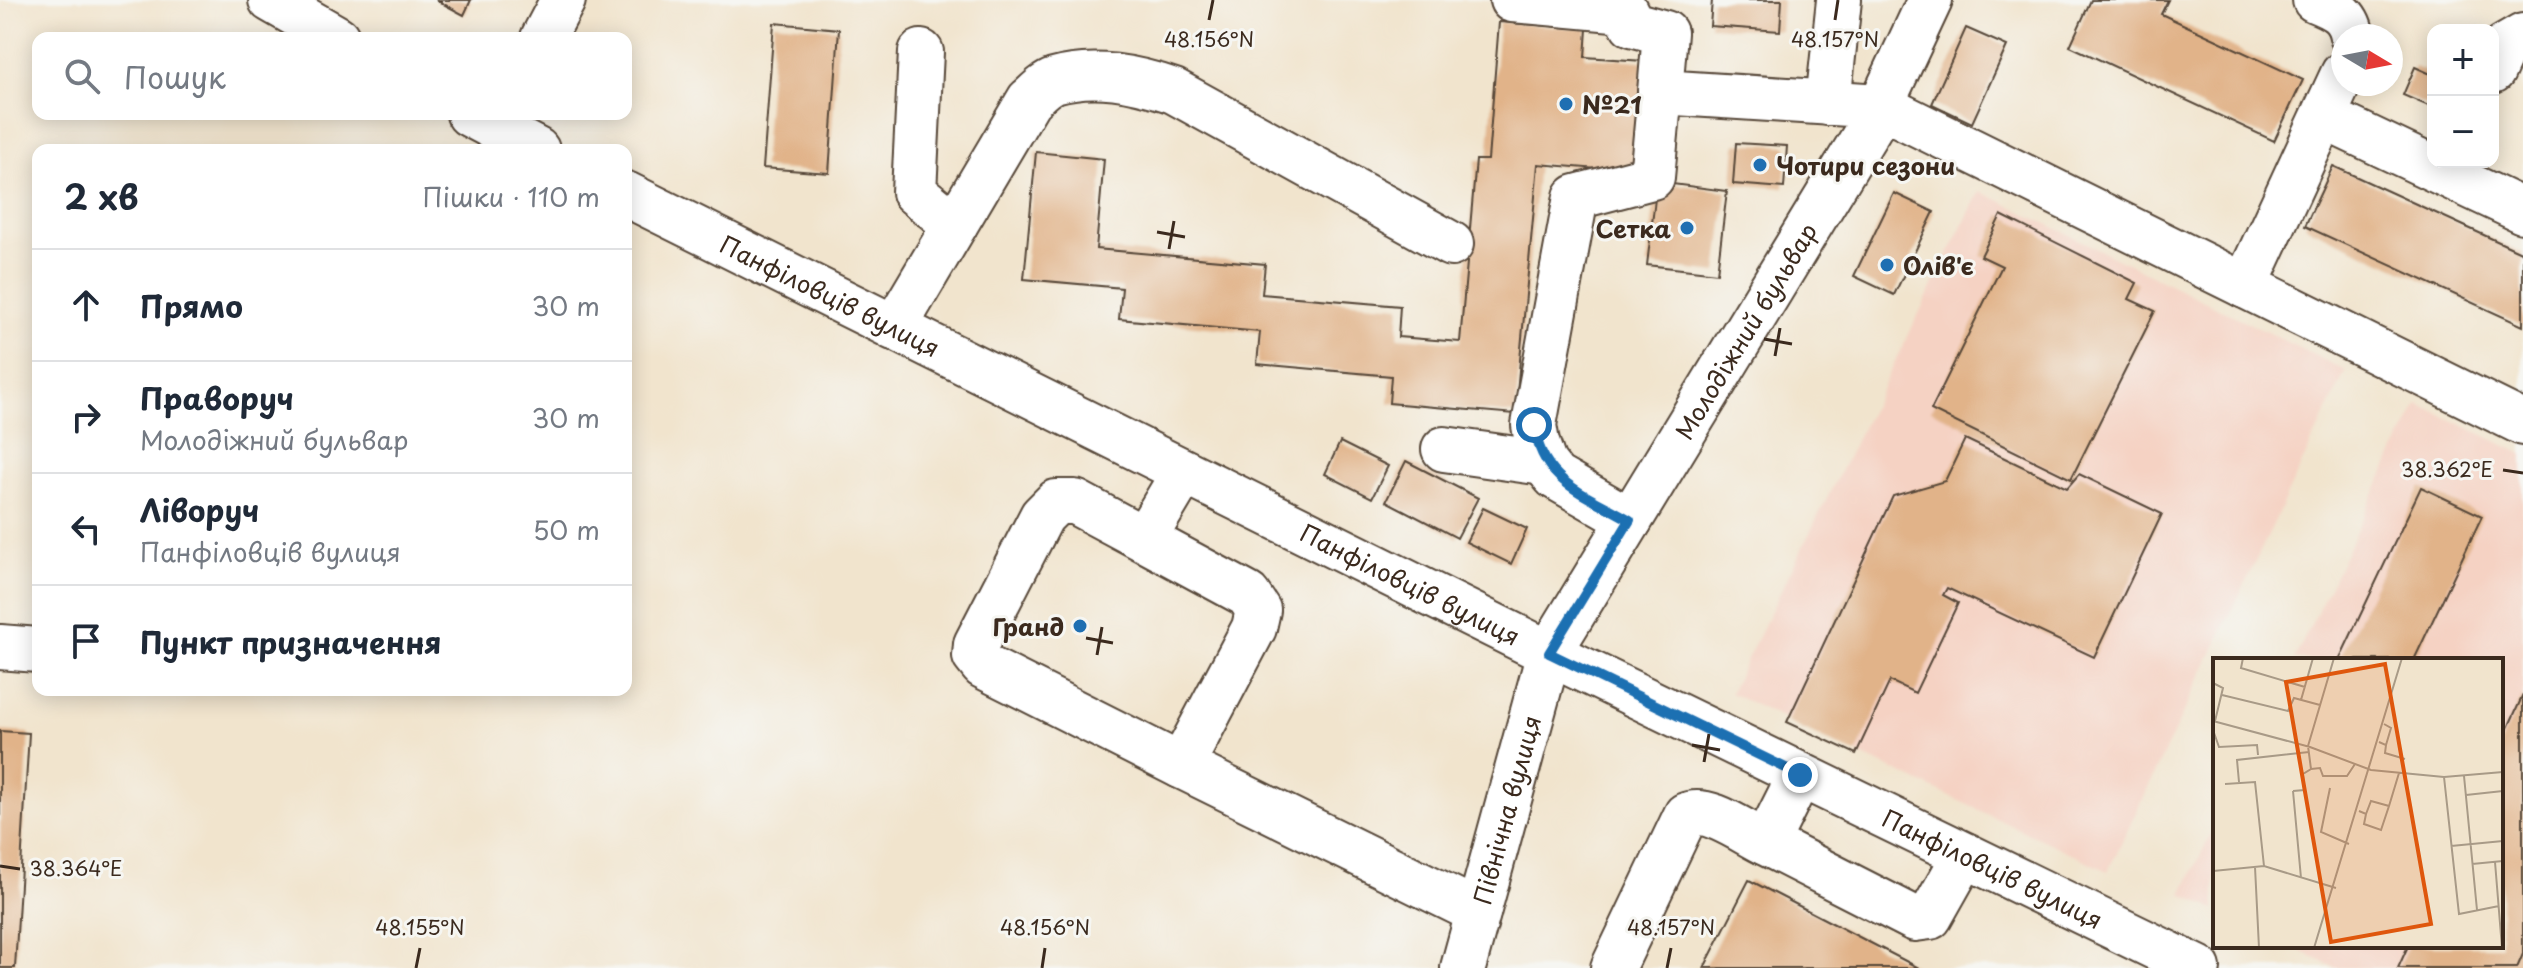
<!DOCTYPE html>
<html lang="uk">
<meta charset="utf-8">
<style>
:root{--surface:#fff;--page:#f2f2f3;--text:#1f2937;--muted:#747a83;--line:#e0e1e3}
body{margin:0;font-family:"Playpen Sans",sans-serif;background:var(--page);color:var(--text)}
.controls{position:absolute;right:24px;top:24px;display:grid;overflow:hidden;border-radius:16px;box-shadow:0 4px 20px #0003}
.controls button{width:72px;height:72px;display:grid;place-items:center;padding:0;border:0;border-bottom:2px solid var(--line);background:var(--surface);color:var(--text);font:40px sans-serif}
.compass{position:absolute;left:2331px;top:24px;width:72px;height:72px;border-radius:50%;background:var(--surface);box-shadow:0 4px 20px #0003;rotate:100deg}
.stop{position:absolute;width:24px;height:24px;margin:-18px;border:6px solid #1f6fb2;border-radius:50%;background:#fff}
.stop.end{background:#1f6fb2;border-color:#fff;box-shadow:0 2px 8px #0008}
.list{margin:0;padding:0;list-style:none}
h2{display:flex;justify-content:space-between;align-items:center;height:104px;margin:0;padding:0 32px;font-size:34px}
h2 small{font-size:26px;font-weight:400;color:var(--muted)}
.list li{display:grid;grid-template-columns:52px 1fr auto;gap:24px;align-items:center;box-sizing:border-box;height:112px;padding:0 32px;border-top:2px solid var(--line)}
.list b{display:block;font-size:30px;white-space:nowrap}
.list p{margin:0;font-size:26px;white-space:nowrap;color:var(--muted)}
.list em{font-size:26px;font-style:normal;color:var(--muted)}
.icon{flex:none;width:44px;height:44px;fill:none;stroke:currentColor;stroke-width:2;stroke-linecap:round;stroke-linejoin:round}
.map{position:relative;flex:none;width:2523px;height:968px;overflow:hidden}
.search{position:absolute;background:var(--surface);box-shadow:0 4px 20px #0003;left:32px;top:32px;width:600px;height:88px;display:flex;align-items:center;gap:20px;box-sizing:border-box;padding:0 28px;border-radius:16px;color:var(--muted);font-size:30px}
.panel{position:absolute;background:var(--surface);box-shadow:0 4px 20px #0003;left:32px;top:144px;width:600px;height:552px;border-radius:16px}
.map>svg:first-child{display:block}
</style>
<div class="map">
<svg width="2523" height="968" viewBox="0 0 2523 968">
<rect width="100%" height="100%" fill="#f6f6f2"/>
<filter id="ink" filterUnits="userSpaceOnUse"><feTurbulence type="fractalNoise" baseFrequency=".0125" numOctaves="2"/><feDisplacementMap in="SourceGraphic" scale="16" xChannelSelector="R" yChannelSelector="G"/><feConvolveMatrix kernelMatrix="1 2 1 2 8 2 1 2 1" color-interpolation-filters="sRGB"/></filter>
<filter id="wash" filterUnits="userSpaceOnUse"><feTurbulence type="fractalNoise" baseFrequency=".006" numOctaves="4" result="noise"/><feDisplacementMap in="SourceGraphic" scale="32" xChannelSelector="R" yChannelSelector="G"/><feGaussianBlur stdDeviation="1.8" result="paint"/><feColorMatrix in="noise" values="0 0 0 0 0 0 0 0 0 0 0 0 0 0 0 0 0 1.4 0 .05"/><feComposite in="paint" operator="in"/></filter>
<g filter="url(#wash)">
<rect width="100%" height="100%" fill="#f1e4cd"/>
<path fill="#f5d2c3" d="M1980,191l366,180 -238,500 -378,-178z
M2418,404l105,50v514h-187l-46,-22h211v-286h-207z
M2215,825v85l-33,-16z"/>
<g id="blocks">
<path fill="#e1b389" d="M436,0h35l-7,15z
M1712,0h70l-2,31 -70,-5z
M2091,0h77l-7,14 142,66 -29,61 -204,-95z
M1499,22l88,7 -2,28 59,4 -9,111 -97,-8 -23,250 -126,-11 2,-27 -134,-12 3,-32 -141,-13 3,-31 -98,-9 12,-127 68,7 -8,90 169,15 -3,30 138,12 -2,31 62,5 16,-182h12z
M774,23l65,6 -10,144 -66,-5z
M1966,28l41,18 -35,77 -40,-19z
M2415,67l18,8v33l-30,-13z
M1736,143l51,3 -3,42 -51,-4z
M2333,166l190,87v73l-218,-100z
M1657,182l70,9 -10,82 -70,-8z
M1894,193l40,19 -40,83 -40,-19z
M2001,215l136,68 -8,16 26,12 -84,168 -140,-69 71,-144 -21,-10z
M1965,439l102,49 12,-14 83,40 -68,143 -147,-69 -4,7 15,8 -43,90 -25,-12 -34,73 -69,-32 106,-226 52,-15z
M1340,442l48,24 -16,32 -47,-24z
M1406,461l72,37 -21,40 -71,-37z
M2421,487l61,29 -68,144h-75z
M1483,508l44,21 -16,35 -45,-22z
M2523,695v259l-6,14h-119l10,-22h93v-203z
M0,731l29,2 -14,235h-15z
M1749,880l27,14 143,74h-215z"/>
</g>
</g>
<g filter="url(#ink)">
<use href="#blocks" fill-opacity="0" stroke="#564638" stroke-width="2"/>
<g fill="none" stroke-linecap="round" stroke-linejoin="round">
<g stroke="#564638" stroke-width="48">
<g id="minor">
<path d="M271,0l66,38"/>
<path d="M1512,0l113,10 7,14 33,9 -5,59 221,14 642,317"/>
<path d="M2315,0c20,8 33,14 37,36"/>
<path d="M543,38l20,-38"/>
<path d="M921,52l-7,140 41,33"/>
<path d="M2493,71l11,-24 19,-11"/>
<path d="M1828,103l11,-103"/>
<path d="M469,114l68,36"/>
<path d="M2324,117l199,94"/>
<path id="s1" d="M626,194l923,459 649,315"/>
<path d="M2245,286l98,-212"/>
<path d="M894,328l135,-228c7,-6 16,-16 25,-19 40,-12 82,-3 120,10l277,153"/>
<path d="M1444,449l100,14"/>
<path d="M1630,520l-75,-43 -11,-14 -7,-20 -3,-18 42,-228 76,-20 8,-85"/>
<path d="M1144,539l-69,-37h-19l-14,14 -66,128 -1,12 8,10 198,100 73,-138 4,-18 -10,-15 -104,-56 40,-67"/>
<path d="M0,647l38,3"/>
<path d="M1181,766l297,146"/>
<path d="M1766,843l149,76 15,-2 35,-62"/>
<path id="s2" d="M1463,968l86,-315 325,-533 56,-120"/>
<path d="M1613,968l73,-153c23,-10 58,18 80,28l34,-68"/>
</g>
</g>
<use href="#minor" stroke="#fff" stroke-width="44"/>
</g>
</g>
<g fill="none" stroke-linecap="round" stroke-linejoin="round" filter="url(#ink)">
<path stroke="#1f6fb2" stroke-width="10" d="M1534,425c8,58 50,68 96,95l-81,133 251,122"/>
</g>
<path fill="none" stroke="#3b2a1e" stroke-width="3" d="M1209,20l4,-20M1835,20l3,-20M1157,232l28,5M1169,249l5,-28M1764,339l28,5M1775,356l5,-28M2503,470l20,3M1086,638l27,5M1097,655l5,-28M1692,745l28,5M1704,762l5,-28M0,866l20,3M416,968l4,-20M1042,968l3,-20M1667,968l4,-20"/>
<g fill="#1f6fb2" stroke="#f6f6f2" stroke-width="3">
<circle cx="1566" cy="104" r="8"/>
<circle cx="1760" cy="165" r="8"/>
<circle cx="1687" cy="228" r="8"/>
<circle cx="1887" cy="265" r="8"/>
<circle cx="1080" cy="626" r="8"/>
</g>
<g text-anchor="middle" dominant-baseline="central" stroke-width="6" stroke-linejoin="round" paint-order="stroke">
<g font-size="24" font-weight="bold" fill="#3b2a1e" stroke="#f6f6f2" text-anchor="start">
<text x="1582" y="104">№21</text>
<text x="1776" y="165">Чотири сезони</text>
<text x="1671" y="228" text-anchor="end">Сетка</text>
<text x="1903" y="265">Олів'є</text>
<text x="1064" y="626" text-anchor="end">Гранд</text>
</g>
<g font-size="24" fill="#3b2a1e" stroke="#f6f6f2">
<text stroke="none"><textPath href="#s1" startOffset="228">Панфіловців вулиця</textPath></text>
<text stroke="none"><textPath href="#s2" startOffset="704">Молодіжний бульвар</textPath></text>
<text stroke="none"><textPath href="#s1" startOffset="876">Панфіловців вулиця</textPath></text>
<text stroke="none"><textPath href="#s2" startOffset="164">Північна вулиця</textPath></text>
<text stroke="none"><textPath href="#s1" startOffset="1524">Панфіловців вулиця</textPath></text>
</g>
</g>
<g transform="translate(2213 658)">
<rect width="290" height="290" fill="#f1e4cd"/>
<path fill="none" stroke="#a89a87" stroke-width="2" d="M30,0l-2,10 64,19M0,25l10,5 -8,33M9,37l66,16 6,-13 26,7M88,42l12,-42M0,63l97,26 61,23 73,7 59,-5M171,66l7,4 -5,17M0,72l6,17 38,-2 1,10M166,84l7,3 -1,8 20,6M98,111l9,-1 3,8h24l8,-12M251,118l13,134M231,119l15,137 40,-8M26,124l-2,-22 72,-8M12,126l30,-2 9,84M117,130l-9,44 28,12M80,133l11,-1 -1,-16 8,-5 -3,-23 26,-88M80,133l8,87M253,137l37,-4M176,148l10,-33M146,153l7,3 5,-13 18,5 -8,24 -17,-6 2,-10M238,188l52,-5M282,204l7,86M259,206l31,-3M42,209l4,81M0,213l51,-5 72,22M101,290l88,-290"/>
<path fill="#df570d" fill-opacity="0.15" stroke="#df570d" stroke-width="4" d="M172,6l46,260 -100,18 -45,-260z"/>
<rect width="290" height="290" fill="none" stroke="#3b2a1e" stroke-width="4"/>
</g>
<g font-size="20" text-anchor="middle" fill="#3b2a1e" stroke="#f6f6f2" stroke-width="6" stroke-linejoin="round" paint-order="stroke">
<text x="1209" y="47">48.156°N</text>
<text x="1835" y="47">48.157°N</text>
<text x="2447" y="477">38.362°E</text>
<text x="76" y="876">38.364°E</text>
<text x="420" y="935">48.155°N</text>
<text x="1045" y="935">48.156°N</text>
<text x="1671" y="935">48.157°N</text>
</g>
</svg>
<div class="controls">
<button>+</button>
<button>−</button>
</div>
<svg class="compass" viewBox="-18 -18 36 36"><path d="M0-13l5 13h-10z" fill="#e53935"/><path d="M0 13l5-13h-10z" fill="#747a83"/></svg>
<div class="stop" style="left:1534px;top:425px"></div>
<div class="stop end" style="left:1800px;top:775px"></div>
<div class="search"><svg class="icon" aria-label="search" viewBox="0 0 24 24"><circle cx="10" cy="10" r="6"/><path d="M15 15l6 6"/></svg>Пошук</div>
<section class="panel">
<h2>2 хв<small>Пішки · 110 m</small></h2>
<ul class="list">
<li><svg class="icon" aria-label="ahead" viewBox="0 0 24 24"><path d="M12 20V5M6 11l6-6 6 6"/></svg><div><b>Прямо</b></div><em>30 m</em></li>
<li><svg class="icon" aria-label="right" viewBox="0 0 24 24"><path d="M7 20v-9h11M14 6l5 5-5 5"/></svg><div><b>Праворуч</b><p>Молодіжний бульвар</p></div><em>30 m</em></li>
<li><svg class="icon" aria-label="left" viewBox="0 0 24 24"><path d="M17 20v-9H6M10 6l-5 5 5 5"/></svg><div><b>Ліворуч</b><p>Панфіловців вулиця</p></div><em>50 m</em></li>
<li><svg class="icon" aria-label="arrive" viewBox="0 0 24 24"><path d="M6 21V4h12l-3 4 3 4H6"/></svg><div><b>Пункт призначення</b></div></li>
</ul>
</section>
</div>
